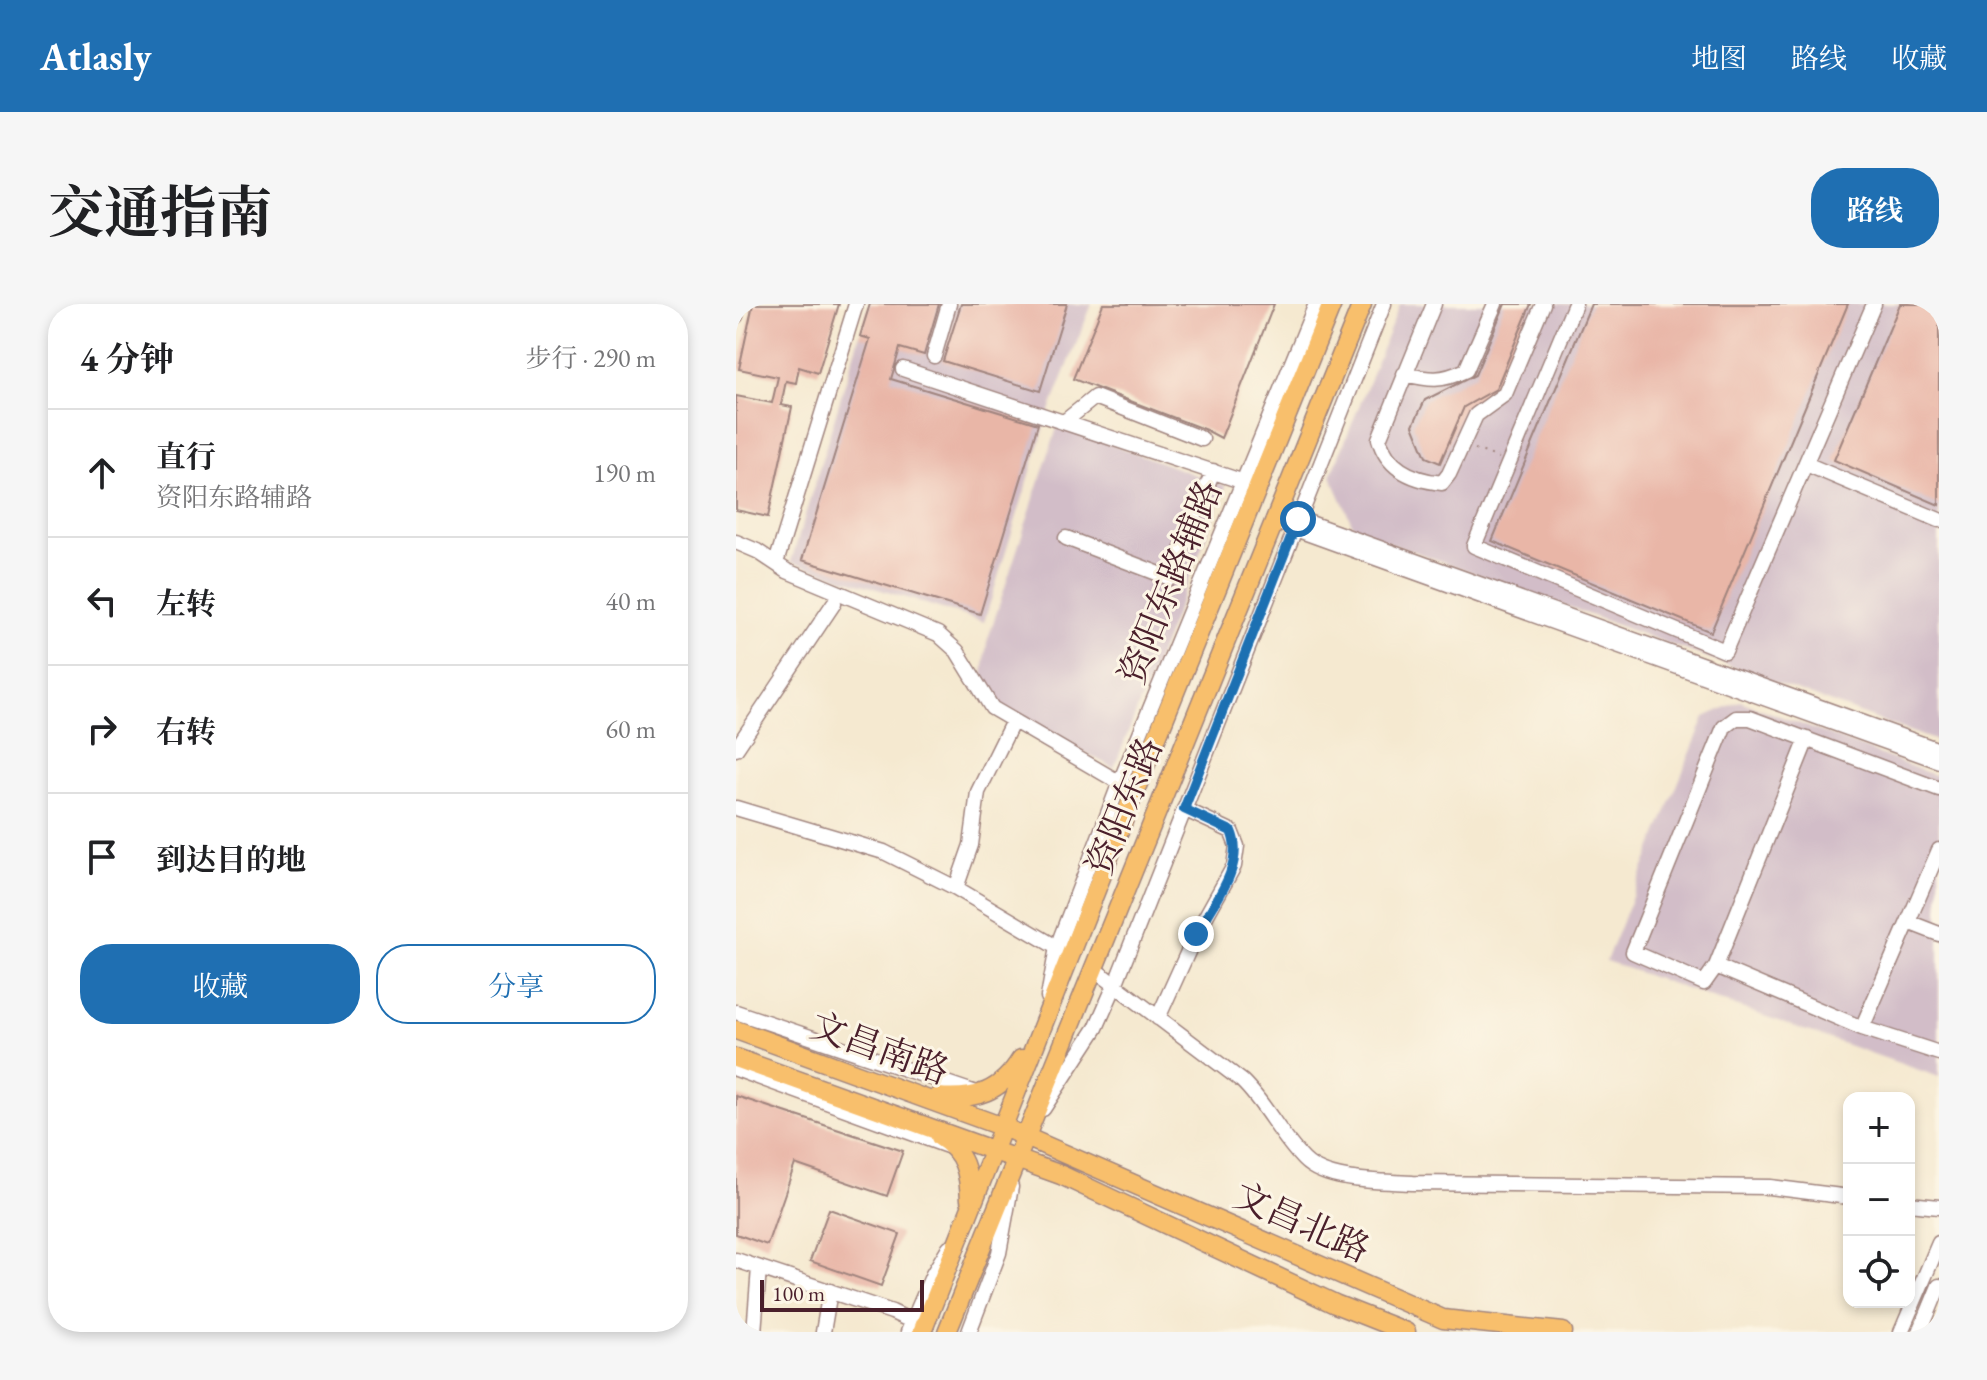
<!DOCTYPE html>
<html lang="zh">
<meta charset="utf-8">
<style>
:root{--surface:#fff;--page:#f6f6f6;--text:#202124;--muted:#757577;--line:#e0e0e0;--accent:#1f6fb2}
body{margin:0;font-family:"EB Garamond","Noto Serif SC",serif;background:var(--page);color:var(--text)}
.controls{position:absolute;right:24px;bottom:24px;display:grid;overflow:hidden;border-radius:16px;box-shadow:0 4px 12px #0003}
.controls button{width:72px;height:72px;display:grid;place-items:center;padding:0;border:0;border-bottom:2px solid var(--line);background:var(--surface);color:var(--text);font:40px sans-serif}
.scale{position:absolute;left:24px;bottom:20px;width:164px;box-sizing:border-box;padding-left:8px;border:4px solid #4a1f2b;border-top:0;font-size:22px;line-height:28px;white-space:nowrap;color:#4a1f2b;-webkit-text-stroke:6px #fcf5e5;paint-order:stroke}
.stop{position:absolute;width:24px;height:24px;margin:-18px;border:6px solid #1f6fb2;border-radius:50%;background:#fff}
.stop.end{background:#1f6fb2;border-color:#fff;box-shadow:0 2px 8px #0008}
.list{margin:0;padding:0;list-style:none}
h2{display:flex;justify-content:space-between;align-items:center;height:104px;margin:0;padding:0 32px;font-size:34px}
h2 small{font-size:26px;font-weight:400;color:var(--muted)}
.list li{display:grid;grid-template-columns:52px 1fr auto;gap:24px;align-items:center;box-sizing:border-box;height:128px;padding:0 32px;border-top:2px solid var(--line)}
.list b{display:block;font-size:30px;white-space:nowrap}
.list p{margin:0;font-size:26px;white-space:nowrap;color:var(--muted)}
.list em{font-size:26px;font-style:normal;color:var(--muted)}
.actions{display:flex;gap:16px;padding:24px 32px}
.actions a{flex:1;padding:18px 0;border:2px solid var(--accent);border-radius:32px;text-align:center;font-size:28px;color:var(--accent)}
.actions .main{background:var(--accent);color:#fff}
.icon{flex:none;width:44px;height:44px;fill:none;stroke:currentColor;stroke-width:2;stroke-linecap:round;stroke-linejoin:round}
.map{position:relative;flex:none;width:1203px;height:1028px;overflow:hidden;border-radius:32px}
header{display:flex;align-items:center;gap:48px;box-sizing:border-box;height:112px;padding:0 40px;background:var(--accent);color:#fff}
header strong{font-size:38px}
nav{display:flex;gap:44px;margin-inline-start:auto;font-size:28px}
.intro{display:flex;align-items:center;justify-content:space-between;box-sizing:border-box;height:192px;padding:0 48px}
h1{margin:0;font-size:56px}
.button{padding:20px 36px;border-radius:32px;background:var(--accent);color:#fff;font-size:28px;font-weight:700}
main{display:flex;gap:48px;padding:0 48px}
aside{flex:1;background:var(--surface);border-radius:32px;box-shadow:0 4px 12px #0003}
.map>svg:first-child{display:block}
</style>
<header>
<strong>Atlasly</strong>
<nav><a>地图</a><a>路线</a><a>收藏</a></nav>
</header>
<div class="intro"><h1>交通指南</h1><a class="button">路线</a></div>
<main>
<aside>
<h2>4 分钟<small>步行 · 290 m</small></h2>
<ul class="list">
<li><svg class="icon" aria-label="ahead" viewBox="0 0 24 24"><path d="M12 20V5M6 11l6-6 6 6"/></svg><div><b>直行</b><p>资阳东路辅路</p></div><em>190 m</em></li>
<li><svg class="icon" aria-label="left" viewBox="0 0 24 24"><path d="M17 20v-9H6M10 6l-5 5 5 5"/></svg><div><b>左转</b></div><em>40 m</em></li>
<li><svg class="icon" aria-label="right" viewBox="0 0 24 24"><path d="M7 20v-9h11M14 6l5 5-5 5"/></svg><div><b>右转</b></div><em>60 m</em></li>
<li><svg class="icon" aria-label="arrive" viewBox="0 0 24 24"><path d="M6 21V4h12l-3 4 3 4H6"/></svg><div><b>到达目的地</b></div></li>
</ul>
<div class="actions"><a class="main">收藏</a><a>分享</a></div>
</aside>
<div class="map">
<svg width="1203" height="1028" viewBox="0 0 1203 1028">
<rect width="100%" height="100%" fill="#fcf5e5"/>
<filter id="ink" filterUnits="userSpaceOnUse"><feTurbulence type="fractalNoise" baseFrequency=".0125" numOctaves="2"/><feDisplacementMap in="SourceGraphic" scale="16" xChannelSelector="R" yChannelSelector="G"/><feConvolveMatrix kernelMatrix="1 2 1 2 8 2 1 2 1" color-interpolation-filters="sRGB"/></filter>
<filter id="wash" filterUnits="userSpaceOnUse"><feTurbulence type="fractalNoise" baseFrequency=".006" numOctaves="4" result="noise"/><feDisplacementMap in="SourceGraphic" scale="32" xChannelSelector="R" yChannelSelector="G"/><feGaussianBlur stdDeviation="1.8" result="paint"/><feColorMatrix in="noise" values="0 0 0 0 0 0 0 0 0 0 0 0 0 0 0 0 0 1.4 0 .05"/><feComposite in="paint" operator="in"/></filter>
<g filter="url(#wash)">
<rect width="100%" height="100%" fill="#f5e9d0"/>
<path fill="#d2bdc8" d="M133,0h223l-43,109 -65,209 -193,-60z
M664,0h539v438l-584,-212 -24,-54z
M322,121l168,61 -112,282 -118,-63 -13,-30 4,-33z
M1004,397l199,76v300l-333,-116 99,-244z"/>
<g id="blocks">
<path fill="#e9b6a7" d="M17,0h86l-21,69 -19,-6 -3,16 -10,-2 -5,24 11,2 -24,110 -32,-7v-114l36,7 6,-26 -39,-8z
M134,0h69l-15,51 -24,-7 -9,31 147,45 -58,190 -178,-54 68,-221 -10,-3z
M225,0h106l-27,87 -97,-30z
M367,0h171l-53,134 -15,-8 -133,-51z
M769,0h26l-35,85 -32,18 -24,56 -14,-6 -13,-32 12,-25 50,-25z
M855,0h257l-137,328 -219,-91z
M1164,0h39v201l-105,-45z
M0,792l167,55 -16,45 -92,-32 -28,81 -31,-11z
M93,905l71,25 -19,52 -71,-25z"/>
</g>
</g>
<g filter="url(#ink)">
<use href="#blocks" fill-opacity="0" stroke="#a0847e" stroke-width="2"/>
<g fill="none" stroke-linecap="round" stroke-linejoin="round">
<g stroke="#a0847e" stroke-width="17">
<path id="minor" d="M698,0l-55,135c8,29 33,41 63,44l7,-9 27,-59 29,-21 38,-90
M839,0l-101,242 251,105 149,-347
M0,12l3,-12
M198,52l15,-52
M167,65l347,115
M668,70c26,6 37,8 62,-4l29,-66
M328,118l31,-25 107,42
M1070,160l133,56
M541,207l662,239
M537,217l666,240
M330,234l104,40 43,-107
M0,238l21,9 30,20 151,63 19,17 35,57 135,79
M40,259l80,-259
M1071,435l-91,227 -12,17 -71,-31 91,-225 12,-9h14l189,71
M0,445l98,-146
M0,504l148,44 72,36 107,63
M220,584l15,-43 7,-53 35,-71
M1172,618l31,-72
M1203,630l-31,-12 -46,106 77,25
M980,662l146,62
M358,665l148,112c24,23 38,55 62,79 23,23 78,21 109,23l357,4 79,10
M312,693l9,-50 63,-165 196,-478
M0,708l243,82
M422,714l38,-84 38,-68 3,-20 -6,-15 -47,-22
M0,765l214,78
M307,805l53,-81 19,-43 269,-681
M1173,900l30,3
M0,956l156,52 32,15
M18,1028l5,-64
M87,1028l7,-41
M172,1028l25,-58 16,-27
M233,1028l30,-79 12,-66
M1165,1028l38,-89
M1184,1028l19,-46"/>
</g>
<g stroke="#a0847e" stroke-width="21">
<path id="major" d="M0,726l267,97 440,192 120,13
M0,754l325,117 274,129 71,28
M202,793c38,3 63,-5 83,-38
M204,833c25,15 29,36 30,63
M186,1028l213,-541 197,-487
M211,1028l415,-1028"/>
</g>
<path stroke="#a0847e" stroke-width="2" stroke-dasharray="2 6" stroke-linecap="butt" d="M739,145l24,9"/>
<use href="#minor" stroke="#fff" stroke-width="14"/>
<use href="#major" stroke="#f8bf6c" stroke-width="18"/>
</g>
</g>
<g fill="none" stroke-linecap="round" stroke-linejoin="round" filter="url(#ink)">
<path stroke="#1f6fb2" stroke-width="10" d="M460,630c17,-30 50,-68 35,-103l-47,-22 114,-290"/>
</g>
<g text-anchor="middle" dominant-baseline="central" stroke-width="6" stroke-linejoin="round" paint-order="stroke">
<g font-size="36" fill="#4a1f2b" stroke="#fcf5e5">
<text transform="translate(434 278) rotate(-68)">资阳东路辅路</text>
<text transform="translate(388 502) rotate(-68)">资阳东路</text>
<text transform="translate(144 744) rotate(20)">文昌南路</text>
<text transform="translate(566 918) rotate(24)">文昌北路</text>
</g>
</g>
</svg>
<div class="controls">
<button>+</button>
<button>−</button>
<button><svg class="icon" aria-label="locate" viewBox="0 0 24 24"><circle cx="12" cy="12" r="6"/><path d="M12 2v4M12 18v4M2 12h4M18 12h4"/></svg></button>
</div>
<div class="scale">100 m</div>
<div class="stop" style="left:562px;top:215px"></div>
<div class="stop end" style="left:460px;top:630px"></div>
</div>
</main>
